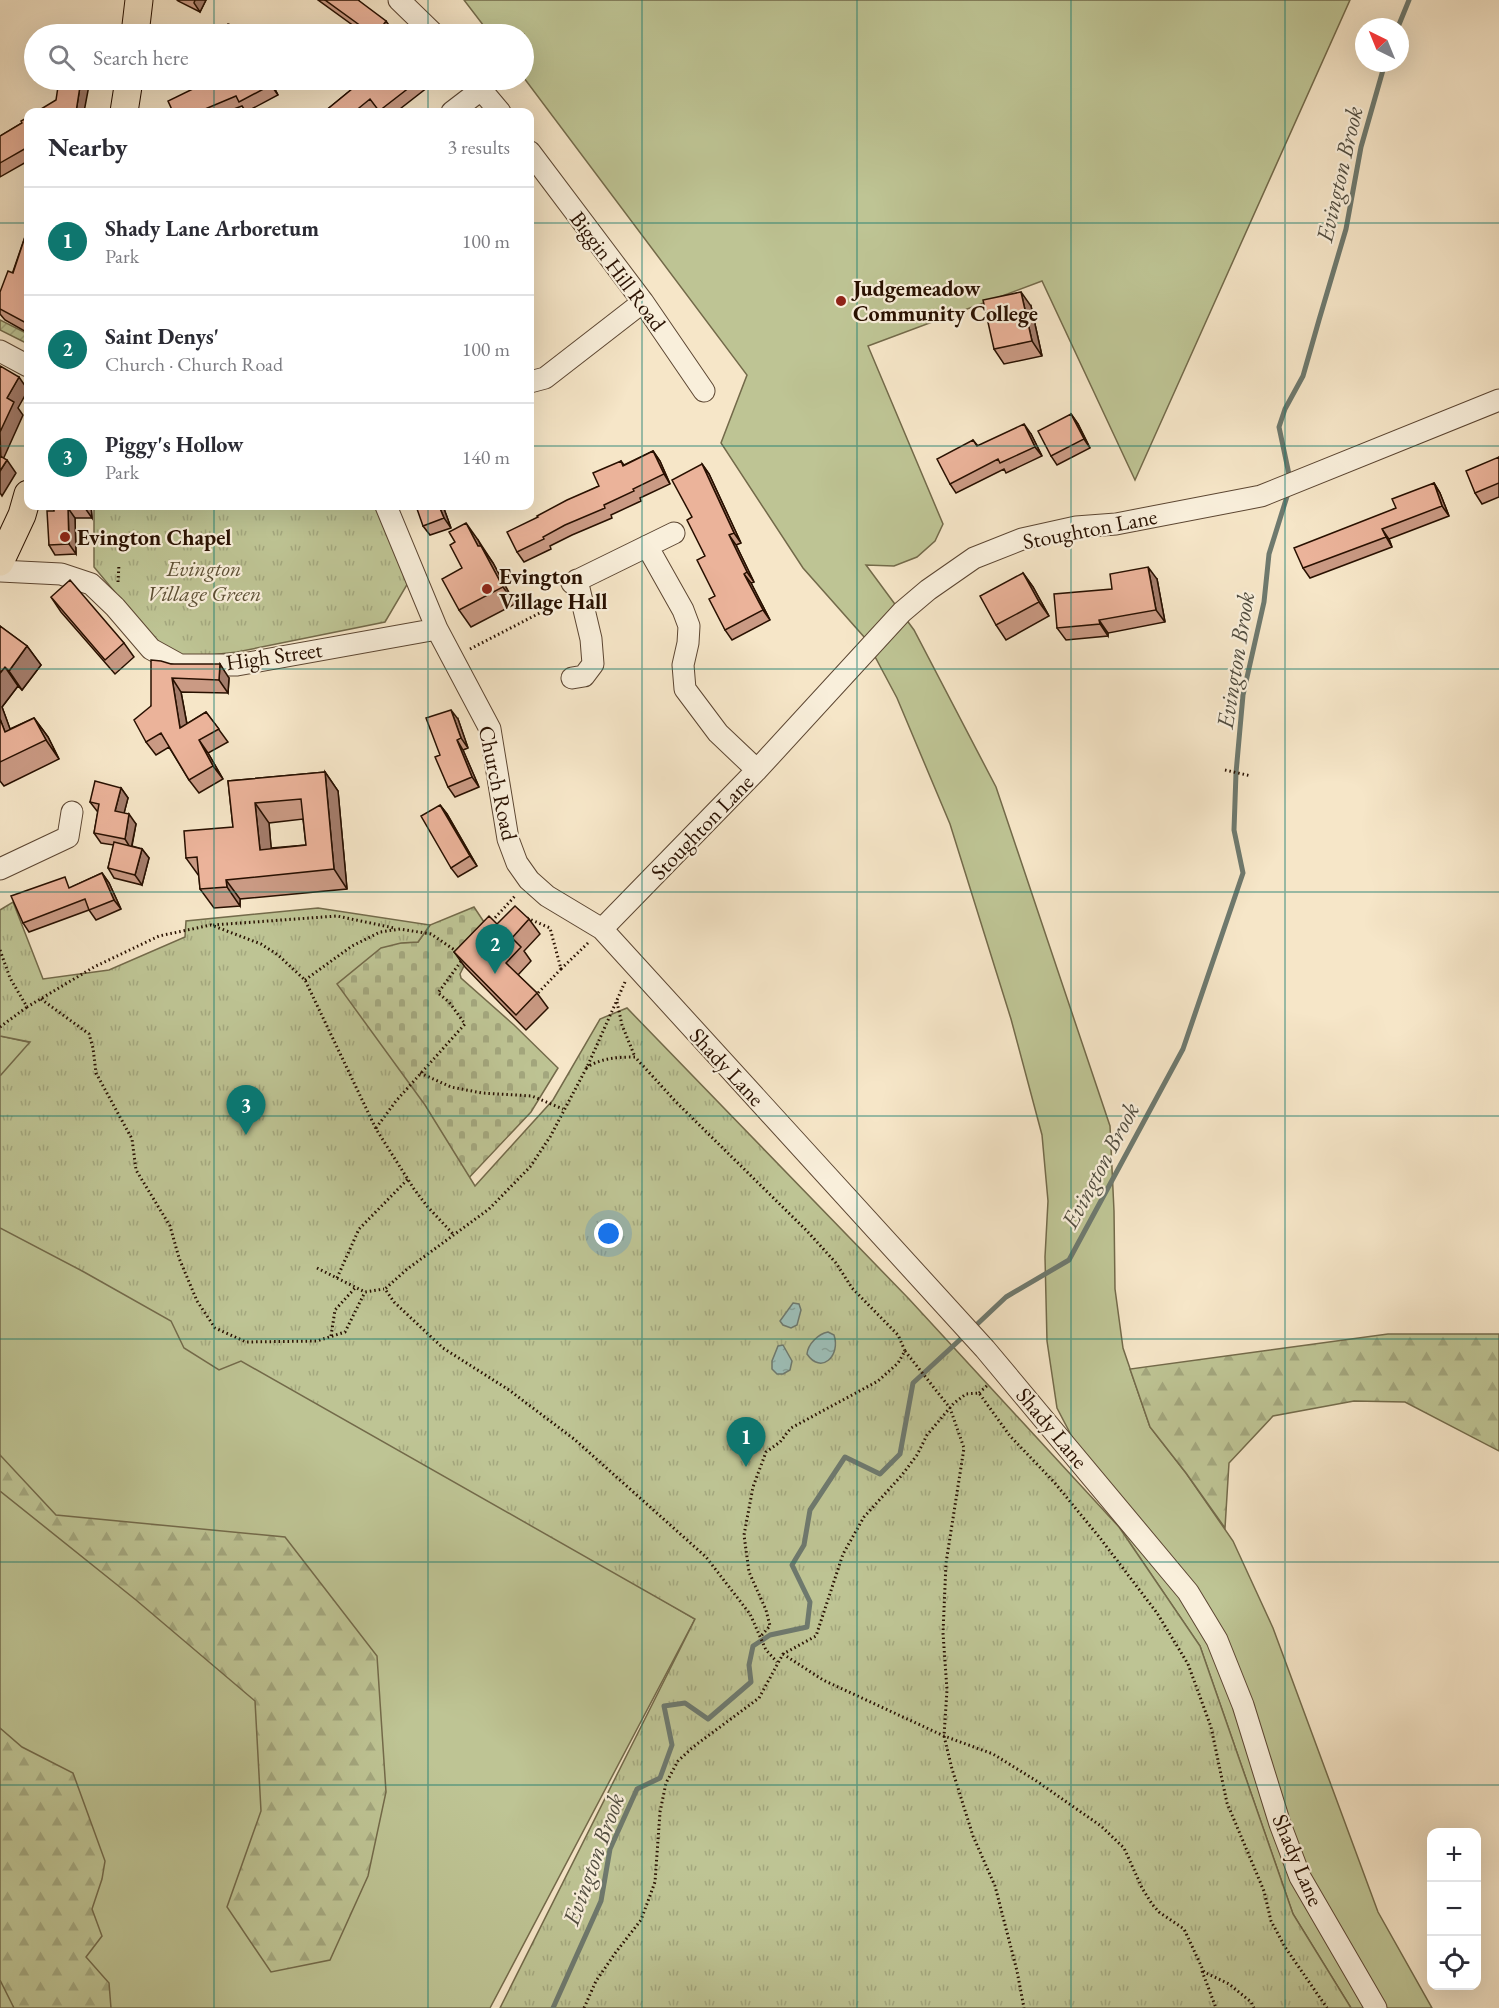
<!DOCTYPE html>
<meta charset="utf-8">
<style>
:root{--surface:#fff;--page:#f7f7f7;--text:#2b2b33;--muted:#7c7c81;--line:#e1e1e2;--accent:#0f766e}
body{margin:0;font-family:"EB Garamond",serif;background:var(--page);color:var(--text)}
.controls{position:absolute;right:18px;bottom:18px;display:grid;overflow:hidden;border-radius:12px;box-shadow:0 6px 24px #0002}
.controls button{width:54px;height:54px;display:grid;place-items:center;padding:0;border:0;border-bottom:2px solid var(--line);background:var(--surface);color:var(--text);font:30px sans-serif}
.compass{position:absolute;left:1355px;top:18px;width:54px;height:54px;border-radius:50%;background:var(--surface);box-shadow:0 6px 24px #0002;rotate:317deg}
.you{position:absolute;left:609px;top:1234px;width:21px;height:21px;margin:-15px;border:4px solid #fff;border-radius:50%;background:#1a73e8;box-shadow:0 0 0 9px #1a73e833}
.badge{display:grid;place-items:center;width:39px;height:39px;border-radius:50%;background:var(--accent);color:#fff;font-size:20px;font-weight:700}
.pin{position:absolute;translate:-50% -50px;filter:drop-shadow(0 2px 3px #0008)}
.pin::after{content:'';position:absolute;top:32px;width:21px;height:18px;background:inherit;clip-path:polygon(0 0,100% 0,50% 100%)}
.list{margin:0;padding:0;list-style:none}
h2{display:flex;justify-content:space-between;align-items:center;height:78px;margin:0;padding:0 24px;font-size:26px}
h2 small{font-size:20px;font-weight:400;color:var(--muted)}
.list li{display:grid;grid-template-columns:39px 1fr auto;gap:18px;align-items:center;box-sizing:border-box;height:108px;padding:0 24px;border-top:2px solid var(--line)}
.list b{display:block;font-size:22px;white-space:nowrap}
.list p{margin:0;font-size:20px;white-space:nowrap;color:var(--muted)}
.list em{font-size:20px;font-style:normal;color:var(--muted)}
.icon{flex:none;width:33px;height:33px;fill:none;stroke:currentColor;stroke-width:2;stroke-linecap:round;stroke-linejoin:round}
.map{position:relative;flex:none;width:1499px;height:2008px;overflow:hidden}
.search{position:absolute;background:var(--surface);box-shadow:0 6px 24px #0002;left:24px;top:24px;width:510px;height:66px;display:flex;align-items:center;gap:15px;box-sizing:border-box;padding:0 21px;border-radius:33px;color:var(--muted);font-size:22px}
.panel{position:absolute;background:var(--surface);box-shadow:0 6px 24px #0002;left:24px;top:108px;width:510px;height:402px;border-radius:12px}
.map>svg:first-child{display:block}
</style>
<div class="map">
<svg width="1499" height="2008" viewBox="0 0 1499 2008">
<defs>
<pattern id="forest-firs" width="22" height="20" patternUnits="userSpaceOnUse" patternTransform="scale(1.5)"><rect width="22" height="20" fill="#bec494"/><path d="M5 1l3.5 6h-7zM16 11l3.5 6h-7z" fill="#a3a77e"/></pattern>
<pattern id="cemetery-stones" width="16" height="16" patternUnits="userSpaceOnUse" patternTransform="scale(1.5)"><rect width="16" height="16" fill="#bec494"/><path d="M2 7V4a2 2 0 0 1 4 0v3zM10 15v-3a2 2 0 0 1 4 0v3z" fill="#a3a77e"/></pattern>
<pattern id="park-tufts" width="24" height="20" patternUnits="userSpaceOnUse" patternTransform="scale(1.5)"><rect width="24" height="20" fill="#bec494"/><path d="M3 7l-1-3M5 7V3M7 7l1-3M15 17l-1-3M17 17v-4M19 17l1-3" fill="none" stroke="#a3a77e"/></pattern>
<pattern id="garden-furrows" width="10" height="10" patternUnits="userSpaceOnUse" patternTransform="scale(1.5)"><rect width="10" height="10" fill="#bec494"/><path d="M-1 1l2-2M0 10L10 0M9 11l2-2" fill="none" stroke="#a3a77e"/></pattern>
<pattern id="water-ripples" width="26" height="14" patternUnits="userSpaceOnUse" patternTransform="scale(1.5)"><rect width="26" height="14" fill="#9dbfb8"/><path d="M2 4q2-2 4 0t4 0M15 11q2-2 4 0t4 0" fill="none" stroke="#87a39c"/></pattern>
</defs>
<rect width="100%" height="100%" fill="#f6e6c8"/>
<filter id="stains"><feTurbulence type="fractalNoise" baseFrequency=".00333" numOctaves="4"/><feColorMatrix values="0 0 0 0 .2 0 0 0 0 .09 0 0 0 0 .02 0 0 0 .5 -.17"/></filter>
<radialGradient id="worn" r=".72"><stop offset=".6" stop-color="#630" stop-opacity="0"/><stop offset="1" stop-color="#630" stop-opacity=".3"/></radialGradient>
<path fill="#bec494" stroke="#736a4a" stroke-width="1.5" d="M464,0h886l-215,480 -93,-199 -174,65 75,178 -8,17 -18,16 -23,9 -28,-1 48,65 82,157 114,339 4,85 1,78 8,59 27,79 36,46 47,68 40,87 105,284 54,96h-81l-58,-94 -93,-268 -81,-119 -62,-119 -10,-67 -2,-84 3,-56 -6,-66 -31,-116 -61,-195 -53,-126 -32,-60 -62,-70 -82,-125 26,-68 -223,-297v-44h-34z
M0,1036l42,9 207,312 446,262 -205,389h-490z"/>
<path fill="url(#forest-firs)" stroke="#736a4a" stroke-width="1.5" d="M1388,1334h111v117l-94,-49 -51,-1 -81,15 -44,47 -4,65 -39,-55 -36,-46 -20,-58z
M0,1455l56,60 229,22 92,119 9,136 -18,84 -38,84 -59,12 -44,-65 34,-96 -6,-110 -119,-101 -136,-109z
M0,1728l22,19 51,26 32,88 -3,18 -10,30 10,27 -16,21 23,26 2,25h-97l-14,-28z"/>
<path fill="url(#cemetery-stones)" stroke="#736a4a" stroke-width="1.5" d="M474,907l18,27 -26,28 -6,12 1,4 53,47 44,43 -27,44 -84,89 -124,-218 51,-39 44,-2 12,-17z"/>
<path fill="url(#park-tufts)" stroke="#736a4a" stroke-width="1.5" d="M94,506h284l30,77 -23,39 -148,30 -45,5 -19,-4 -16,-10 -63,-76z
M13,902l30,77 66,-9 76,-33 1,-16 132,-13 112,17 -12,17 -17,1 -20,5 -44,36 88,121 50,81 78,-86 47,-81 27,-11 282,291 210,228 81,119 93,268 58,94h-851l195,-389 -454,-258 -22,9 -35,-22 -13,-27 -87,-49 -84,-44v-152l30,-34 -30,-6v-126z"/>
<path fill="url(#garden-furrows)" stroke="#736a4a" stroke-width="1.5" d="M0,320l28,14v10l-28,-14z"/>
<path fill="url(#water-ripples)" stroke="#6e796e" stroke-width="1.5" d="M793,1303l6,1 2,6 -4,15 -6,3 -8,-3 -3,-4z
M828,1332l6,3c7,21 -13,40 -27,19 1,-10 11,-20 21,-22z
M783,1345l9,16 -2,9 -7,4h-6l-5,-5v-8l6,-15z"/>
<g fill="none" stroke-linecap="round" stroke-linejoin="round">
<path stroke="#6e796e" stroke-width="5" d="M1398,27l11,-27
M1290,479l-11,-52 6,-18 18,-33 16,-56 27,-91 15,-82 24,-84
M972,1329l34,-32 63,-37 114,-211 60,-176 -9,-43 2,-57 7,-78 21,-93 5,-48 20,-64
M553,2008l48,-107 9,-52 27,-60 23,-11 12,-33 -8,-39 21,-3 23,16 43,-37 -2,-17 4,-19 17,-11 37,-8 3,-25 -18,-37 12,-20 6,-35 35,-53 35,17 20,-20 13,-71 52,-48"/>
<g stroke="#5c4632" stroke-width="23">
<path id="minor" d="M399,0l35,34
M473,80l27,32
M452,112l30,-23
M530,152l113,150 61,89
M0,351l28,15
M530,382l15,-4 98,-76
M386,506l51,123 53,100 18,110 9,24 12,17 18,16 55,33 383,420 203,243 29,48 26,65 37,119 20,53 76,131
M647,546l36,64 6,16 -1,17 -5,22 2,24 33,44 39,37
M0,571l61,3 30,10 24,23 36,42 29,16h57l200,-36
M572,583l102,-50
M572,678l12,-2 9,-12 -2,-25 -14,-59
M0,869l68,-32 4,-25
M602,929l155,-159 145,-158 26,-22 46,-32 48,-19 54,-12 40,-3 145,-28 238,-96"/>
</g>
<g stroke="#281000" stroke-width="29">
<path id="major" d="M135,34l4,-34
M124,112l5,-32
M0,562l22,-47 6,-21"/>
</g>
<path stroke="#281000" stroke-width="3" stroke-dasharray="1.5 3" stroke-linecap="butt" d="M118,582l1,-18
M470,649l93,-48
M1225,770l26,6
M527,918l23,10 11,41 -25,26
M492,921l24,-26
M213,925l124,-9 57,12
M0,950l10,28 17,29 67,-40 65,-31 52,-11 50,19 17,11 27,25 71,149 38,60 13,17 26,28
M561,969l27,-26
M305,980l47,-34 28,-14 20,-3 31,5 28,19
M625,982l-37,83 -38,72 -20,30 -41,42 -83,61 -21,19 9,13 49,46 66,42 65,49 132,118 44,57 16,36 11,12
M41,999l48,35 4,14 3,25 36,66 4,31 34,56 9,32 18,43 18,27 31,14 71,-1 28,-9 20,-40
M617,1002l5,23 13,32
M0,1027l27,-20
M586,1068c15,-10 31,-11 49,-11l41,45 131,129 29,32 16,25 46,47 7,16 -7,12 -20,18 -87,47 -11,14 -14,10 -13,35 -9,48 5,37 17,38 4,16 -9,10
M420,1073l31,14 31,6 50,3 31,13
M376,1128l20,-27 69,-77 -16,-22 -11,-9 24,-33
M317,1268l48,24 19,-3
M337,1278l22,-49 49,-50
M331,1336l4,-26 21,-23
M905,1351l45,57 14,40 -18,115 -3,70 4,57 -3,46 8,33 21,67 22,50 22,85 7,37
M979,1393l10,-9
M783,1654l40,26 121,56 49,18 42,26 66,46 23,22 18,40 10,16 7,8 25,17 20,43 25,12 22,18 3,6
M1202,1971l14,37
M584,2008l12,-27 20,-29 25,-32 14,-38 5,-70 6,-29 12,-22 15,-14 66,-49 24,-44 33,-18 27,-82 21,-37 38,-42 15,-20 10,-20 27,-32 12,-9 13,-1 31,43 44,46 46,56 57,75 31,51 23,63 16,76 37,88 7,30 14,26 42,61"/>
<use href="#minor" stroke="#f9efdb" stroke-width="21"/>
<use href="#major" stroke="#f6e6c8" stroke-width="27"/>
</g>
<path fill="#ca9a84" stroke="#281000" stroke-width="1.5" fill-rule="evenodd" d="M177,0h29l-6,12 -22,-11z
M318,0h40l35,31 -3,3h-25z
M270,80l8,15 -32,17 -4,-6 -16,6h-53l30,-28 2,3z
M363,80h74l-41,32h-16l-3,-3 -4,3h-49z
M28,117v44l-28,16v-41l22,-13z
M28,228v105l-23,-13 -5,-6v-5z
M1031,306l11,50 -38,8 -10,-15z
M1071,414l7,10 12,24 -33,17 -6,-9z
M1031,434l11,22 -36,17 -2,-4 -48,24 -6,-9 23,-44 5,6z
M653,451l7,10 10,23 -30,14 1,3 -30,14 1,3 -40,17 -22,11 1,3 -27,13 -7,-10 21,-35 61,-31 22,-25 3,4z
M1499,457v40l-17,7 -7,-11z
M702,464l7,10 32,69 -5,2 18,37 -3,1 19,37 -38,20 -7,-10 -10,-34 -10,-40 -13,-39z
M1434,483l6,10 9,23 -60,23 3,8 -82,31 -7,-10z
M54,506h37l1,12h-17l1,36 -21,1 -6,-10 5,-34z
M443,506l8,22 -21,7 -7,-9z
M478,540l15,23 22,41 -44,23 -12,-17 3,-42z
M1023,573l10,14 16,29 -43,24 -10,-15z
M1157,579l8,43 -57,11v3l-42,4 -9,-12 55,-39z
M51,597l73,46 10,14 -19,17 -54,-62z
M0,626l27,20 14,19 -19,25 -4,-4 -16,21 8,22 24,-11 14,19 11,22 -55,27 -4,-5z
M171,664l58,14 -1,15 -47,-1 6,32 19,-12 22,30 -20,11 15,26 -24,14 -10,-13 -20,-33 -13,8 -10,-13 5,-36z
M458,719l10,29 -5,2 16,37 -24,10 -7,-10 -8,-32z
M325,772l13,19 9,98 -107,10v7l-26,2 -14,-19 -1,-13 -13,-18 47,-31 -5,-46zM303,819l3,26 -35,3 -2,-25z
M121,788l7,10 -4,15 12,11 -4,22 10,3 7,9 -7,27 -28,-7 -6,-10 6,-23 -13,-2 -7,-10 4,-21 -1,-1 -7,-9z
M440,805l7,9 30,52 -19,11 -7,-9z
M102,873l7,10 12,26 -25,11 -7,-10 -60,22 -6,-9 49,-36z
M529,919l11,15 -16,17 7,10 -13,14 19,18 11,15 -22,22 -61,-63 -11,-15 43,-28z"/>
<path fill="#a47d6c" stroke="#281000" stroke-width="1.5" d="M195,0h11l-6,12 -6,-9z
M386,21l7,10 -3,3h-13z
M81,80h9l-6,32h-8z
M268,80h2l8,15 -7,-10z
M1021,292l10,14 11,50 -10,-15z
M19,377l9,13 -10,18 5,7 -22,49 -1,-32 7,-34z
M1071,414l7,10 12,24 -6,-9z
M1024,424l7,10 11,22 -7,-9z
M653,451l7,10 10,23 -6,-10z
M7,460l9,13 -14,23 -2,-3v-22z
M702,464l7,10 32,69 -7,-10z
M1434,483l6,10 9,23 -7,-10z
M85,506h6l1,12 -7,-10z
M439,506h4l8,22 -7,-10z
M68,508l7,10 1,36 -7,-10z
M466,523l12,17 12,24 -12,-18z
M1382,529l7,10 3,8 -6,-10z
M729,535l7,10 18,37 -7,-10z
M481,546l12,17 22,41 -12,-17z
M1148,567l9,12 8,43 -9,-12z
M1023,573l10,14 16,29 -10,-14z
M744,574l7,9 19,37 -7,-10z
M1099,620l9,13v3l-8,-12z
M27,646l14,19 -19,25 -13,-19z
M220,664l9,14 -1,15 -9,-13z
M5,667l13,19 -16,21 16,44 -13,-19 -5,-13v-46z
M172,678l9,14 9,49 -10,-13z
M451,710l7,9 10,29 -7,-10z
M34,718l14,19 11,22 -13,-19z
M199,740l9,13 15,26 -10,-13z
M457,740l6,10 16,37 -7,-10z
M325,772l13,19 9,98 -13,-20z
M121,788l7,10 -6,23 -7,-10z
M255,803l14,20 4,46 -13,-19z
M440,805l7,9 30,52 -7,-10z
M129,814l7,10 -5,25 -6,-10z
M142,849l7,9 -7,27 -7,-10z
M102,873l7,10 12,26 -7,-9z
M226,880l14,19v7l-13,-19z"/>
<path fill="#ebb39a" stroke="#281000" stroke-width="1.5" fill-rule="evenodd" d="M325,0h33l28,21 -9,13h-5z
M228,24l28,10h-32z
M59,80h22l-5,32h-13l-13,-2 1,2h-15l20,-12z
M219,80h49l3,5 -32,17 -3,-6 -38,16h-25l-5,-11 35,-17 2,3z
M363,80h56l-40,31 -9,-12 -16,13h-30z
M28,117v30l-28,16v-27l22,-13 -1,-2z
M28,228v96l-28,-15v-17l8,-21 5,2z
M1021,292l11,49 -38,8 -11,-49z
M0,366l19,11 -12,21 7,4 -14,30z
M1071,414l13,25 -33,17 -13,-25z
M1024,424l11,23 -35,16 -2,-4 -48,25 -13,-25 36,-19 4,6z
M653,451l11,23 -31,15 1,2 -30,14 1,3 -40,17 -22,12 1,2 -27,13 -10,-20 31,-15 -1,-1 30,-16 32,-14 -6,-13 28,-12 2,5z
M0,456l7,4 -7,11z
M1499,457v26l-24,10 -9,-22z
M702,464l32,69 -5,2 18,37 -3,2 19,36 -38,20 -16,-31 6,-3 -18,-36 8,-4 -18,-36 5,-3 -20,-37z
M1434,483l8,23 -60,23 4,8 -83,31 -9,-20 102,-40 -4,-9z
M54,506h31v2h-17l1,36 -20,1 -2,-34h7z
M416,506h23l5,12 -21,8z
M466,523l12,23h3l22,41 -44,23 -17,-31 20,-11 -12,-23 5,-3 -6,-10z
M1148,567l8,43 -57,10 1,4 -43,4 -3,-34 58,-5 -2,-15z
M1023,573l16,29 -43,23 -16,-29z
M70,580l54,63 -19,17 -54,-63z
M0,626l27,20 -18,25 -4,-4 -5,6z
M151,660l10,1 10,3h49l-1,16 -47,-2 8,50 26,-16 13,17 -20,11 14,26 -24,14 -28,-47 -15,9 -12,-22 17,-14z
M451,710l10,28 -4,2 15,37 -24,10 -13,-30 5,-2 -14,-37z
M34,718l12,22 -46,22v-43l5,13z
M325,772l9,97 -108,11 1,7 -27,2 -3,-32 -11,1 -2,-27 49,-4 -5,-46zM301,799l5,46 -46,5 -5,-47z
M95,781l26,7 -6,23 14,3 -4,25 -31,-6 5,-29 -9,-2z
M440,805l30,51 -19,12 -30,-52z
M114,842l28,7 -7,26 -27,-7z
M102,873l12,27 -25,10 -4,-11 -62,24 -12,-27 54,-19 4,11z
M515,906l14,13 -17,19 9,9 -15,16 31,30 -21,22 -62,-63 35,-36 8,8z"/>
<path fill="none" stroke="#0f766e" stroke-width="1.5" stroke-opacity="0.55" d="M214,0v34M428,0v34M642,0v2008M857,0v2008M1071,0v2008M1285,0v2008M214,80v32M428,80v32M0,223h28M530,223h969M0,446h28M530,446h969M214,506v1502M428,506v1502M0,669h1499M0,892h1499M0,1116h1499M0,1339h1499M0,1562h1499M0,1785h1499"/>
<g fill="#8f2418" stroke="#f9efdb" stroke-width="2">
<circle cx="841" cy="301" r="6"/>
<circle cx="65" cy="537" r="6"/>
<circle cx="487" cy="589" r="6"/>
</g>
<g text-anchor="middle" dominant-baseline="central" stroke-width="4.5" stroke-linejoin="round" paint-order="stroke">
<g font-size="22" fill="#281000" stroke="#f9efdb">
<text transform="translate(618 271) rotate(53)">Biggin Hill Road</text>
<text transform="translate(1090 529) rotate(-11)">Stoughton Lane</text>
<text transform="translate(274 656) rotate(-8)">High Street</text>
<text transform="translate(498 783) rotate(78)">Church Road</text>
<text transform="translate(702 827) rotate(-46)">Stoughton Lane</text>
<text transform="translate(727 1067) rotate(47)">Shady Lane</text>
<text transform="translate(1052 1428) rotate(50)">Shady Lane</text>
<text transform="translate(1298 1860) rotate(67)">Shady Lane</text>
</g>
<g font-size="22" font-weight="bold" fill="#281000" stroke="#f9efdb" text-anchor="start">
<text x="853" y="288">Judgemeadow<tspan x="853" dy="25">Community College</tspan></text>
<text x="77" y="537">Evington Chapel</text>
<text x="499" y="576">Evington<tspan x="499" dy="25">Village Hall</tspan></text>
</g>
<g font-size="22" font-style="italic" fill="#5c4f34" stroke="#f9efdb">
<text x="204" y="568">Evington<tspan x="204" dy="25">Village Green</tspan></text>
</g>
<g font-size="24" font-style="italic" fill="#514d40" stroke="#f9efdb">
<text transform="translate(1339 174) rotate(-77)">Evington Brook</text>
<text transform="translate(1235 660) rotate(-81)">Evington Brook</text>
<text transform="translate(1100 1165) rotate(-62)">Evington Brook</text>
<text transform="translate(593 1859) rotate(-70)">Evington Brook</text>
</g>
</g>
<rect width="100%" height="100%" filter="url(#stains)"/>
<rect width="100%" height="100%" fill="url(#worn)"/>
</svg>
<div class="controls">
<button>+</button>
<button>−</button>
<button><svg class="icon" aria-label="locate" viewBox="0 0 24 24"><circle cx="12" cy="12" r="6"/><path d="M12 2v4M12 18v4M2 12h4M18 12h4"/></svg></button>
</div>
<svg class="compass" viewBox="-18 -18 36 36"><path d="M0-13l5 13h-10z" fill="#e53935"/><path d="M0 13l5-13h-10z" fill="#7c7c81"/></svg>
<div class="you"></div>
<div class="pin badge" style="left:746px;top:1467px">1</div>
<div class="pin badge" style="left:495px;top:974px">2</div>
<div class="pin badge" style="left:246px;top:1135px">3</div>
<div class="search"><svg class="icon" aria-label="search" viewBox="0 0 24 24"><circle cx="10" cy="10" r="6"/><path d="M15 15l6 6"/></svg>Search here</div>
<section class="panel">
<h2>Nearby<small>3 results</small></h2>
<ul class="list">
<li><span class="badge">1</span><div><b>Shady Lane Arboretum</b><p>Park</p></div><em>100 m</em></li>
<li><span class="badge">2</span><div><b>Saint Denys'</b><p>Church · Church Road</p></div><em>100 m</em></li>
<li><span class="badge">3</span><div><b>Piggy's Hollow</b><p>Park</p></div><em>140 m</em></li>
</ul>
</section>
</div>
